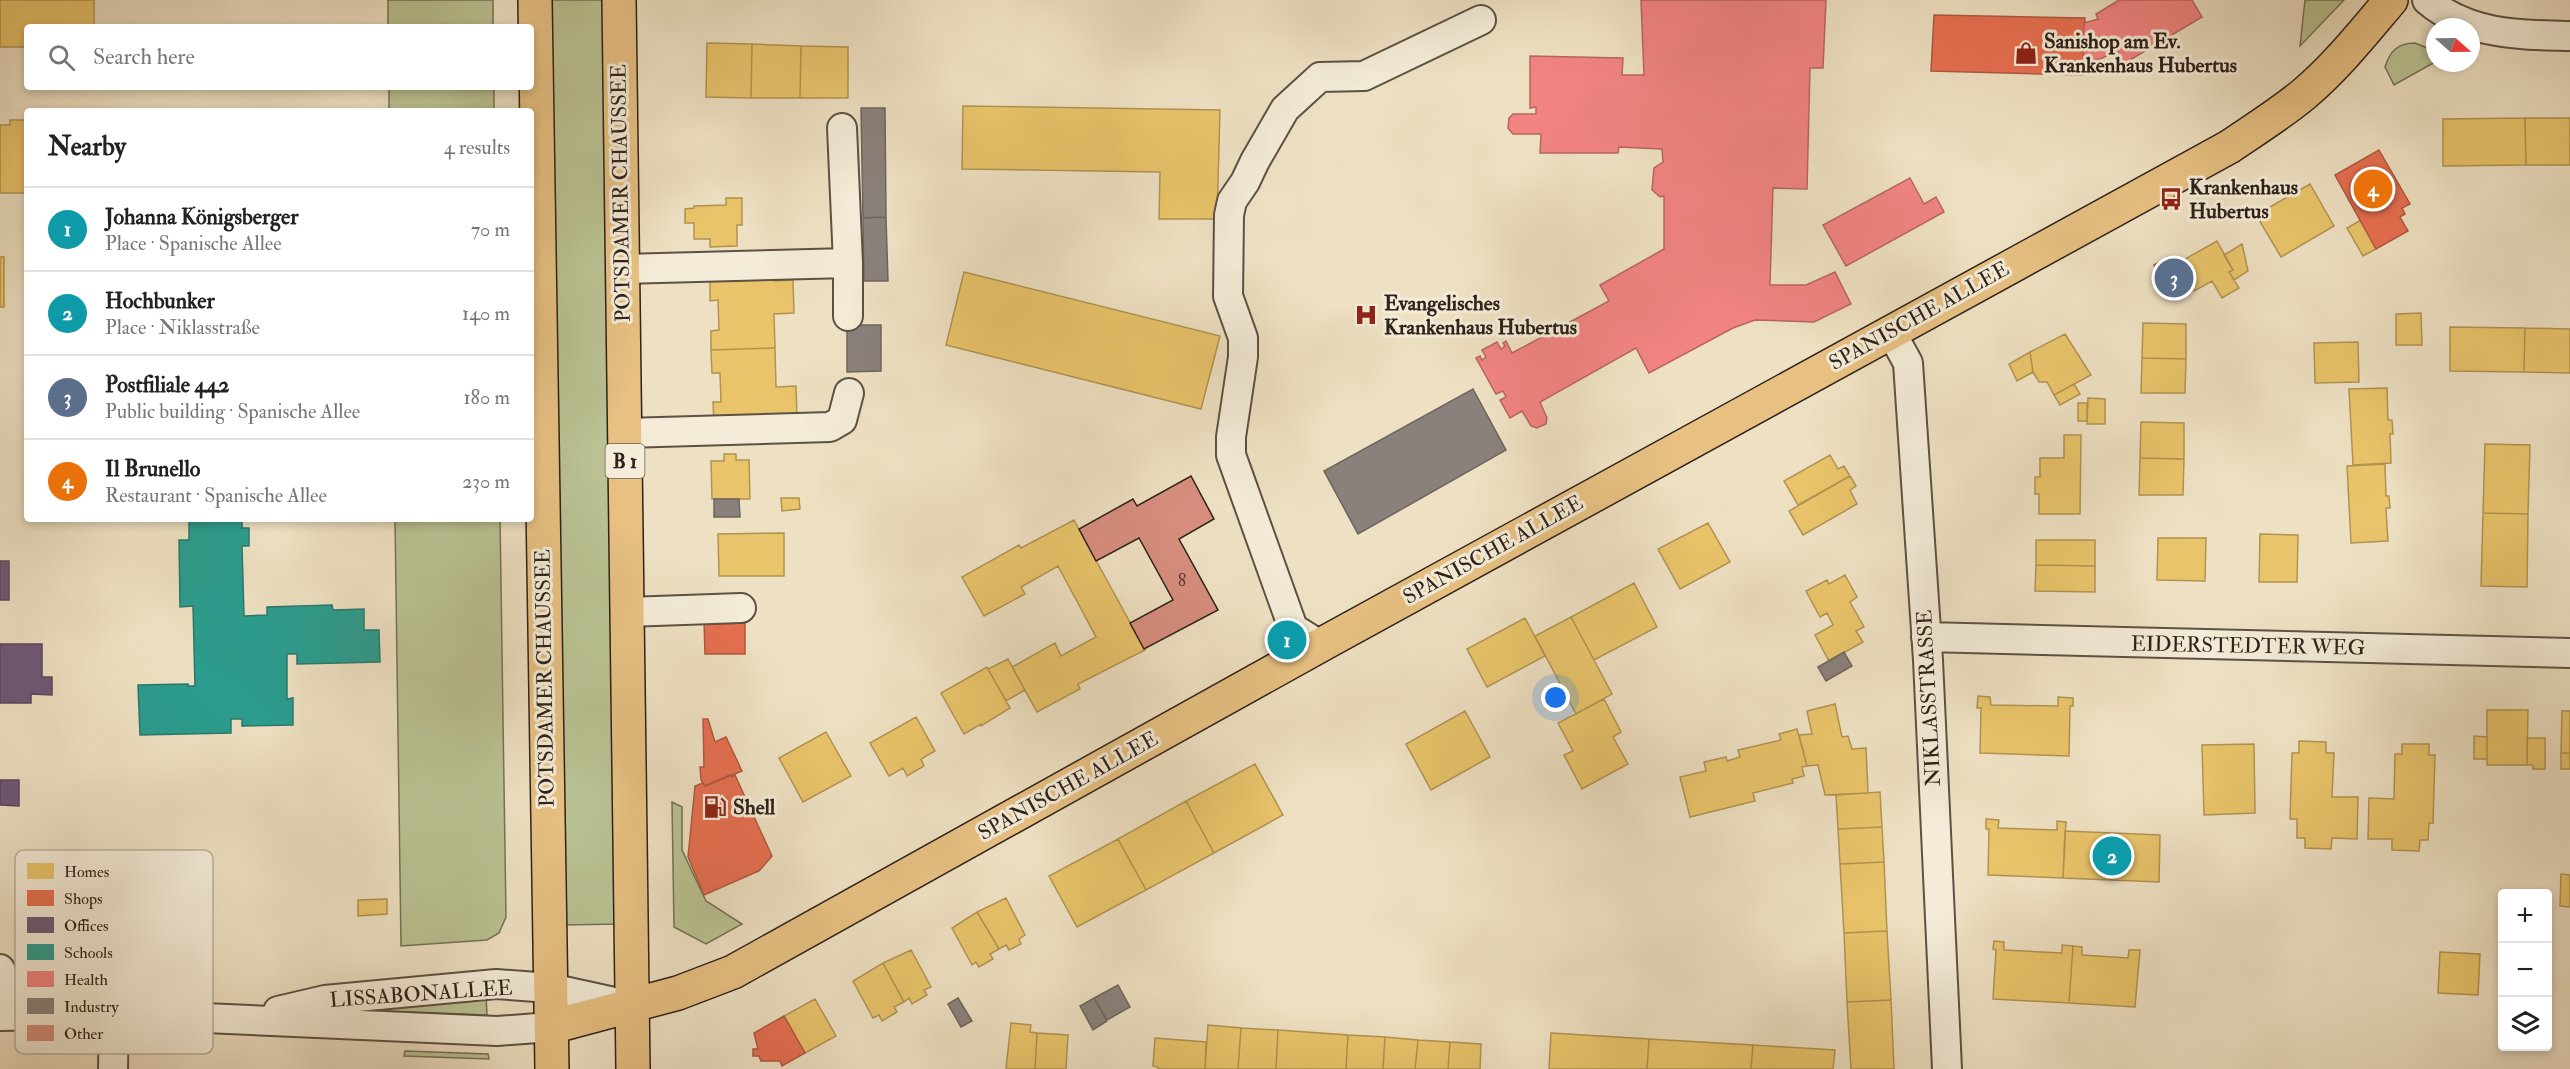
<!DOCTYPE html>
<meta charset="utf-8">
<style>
:root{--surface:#fff;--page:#f6f6f6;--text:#222;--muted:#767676;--line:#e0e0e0;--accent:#8f2418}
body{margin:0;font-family:"IM FELL Double Pica",serif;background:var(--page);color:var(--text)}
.controls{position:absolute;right:18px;bottom:18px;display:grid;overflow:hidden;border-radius:6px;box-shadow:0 3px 9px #0003}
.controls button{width:54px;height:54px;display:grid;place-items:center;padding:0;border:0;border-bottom:2px solid var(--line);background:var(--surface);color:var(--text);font:30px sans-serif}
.compass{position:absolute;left:2426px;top:18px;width:54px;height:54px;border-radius:50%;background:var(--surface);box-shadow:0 3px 9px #0003;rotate:110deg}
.you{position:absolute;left:1556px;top:698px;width:21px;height:21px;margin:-15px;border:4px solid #fff;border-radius:50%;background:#1a73e8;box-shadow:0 0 0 9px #1a73e833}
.badge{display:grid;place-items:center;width:39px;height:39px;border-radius:50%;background:var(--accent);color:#fff;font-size:20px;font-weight:700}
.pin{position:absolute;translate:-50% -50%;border:3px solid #fff;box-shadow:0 2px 6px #0006}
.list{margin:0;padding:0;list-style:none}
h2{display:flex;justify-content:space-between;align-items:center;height:78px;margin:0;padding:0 24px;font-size:26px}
h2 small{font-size:20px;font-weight:400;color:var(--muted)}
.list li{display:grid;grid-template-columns:39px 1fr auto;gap:18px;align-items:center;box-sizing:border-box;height:84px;padding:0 24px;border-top:2px solid var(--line)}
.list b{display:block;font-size:22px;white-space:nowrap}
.list p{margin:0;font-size:20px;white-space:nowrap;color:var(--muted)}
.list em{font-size:20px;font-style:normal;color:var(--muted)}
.icon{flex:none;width:33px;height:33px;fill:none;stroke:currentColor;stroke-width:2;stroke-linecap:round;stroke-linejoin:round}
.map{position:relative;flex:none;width:2570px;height:1069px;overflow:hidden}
.search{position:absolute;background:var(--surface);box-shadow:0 3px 9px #0003;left:24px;top:24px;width:510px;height:66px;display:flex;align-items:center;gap:15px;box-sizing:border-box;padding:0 21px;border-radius:6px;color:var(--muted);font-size:22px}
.panel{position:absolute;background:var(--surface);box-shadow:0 3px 9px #0003;left:24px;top:108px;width:510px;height:414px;border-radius:6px}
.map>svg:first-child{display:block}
</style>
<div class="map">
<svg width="2570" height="1069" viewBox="0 0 2570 1069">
<rect width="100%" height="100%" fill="#eee1c3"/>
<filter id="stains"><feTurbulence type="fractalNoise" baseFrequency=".00333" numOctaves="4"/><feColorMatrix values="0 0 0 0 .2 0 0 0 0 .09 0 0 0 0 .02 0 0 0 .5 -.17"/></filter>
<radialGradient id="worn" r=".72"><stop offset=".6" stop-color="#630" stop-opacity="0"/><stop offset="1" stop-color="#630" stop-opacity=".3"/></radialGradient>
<path fill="#bac293" stroke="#747256" stroke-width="1.5" d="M388,0h105v27h-105z
M549,0h58l13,924 -58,1z
M2305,0h39l-44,46z
M2415,43l20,8v11l-41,23 -9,-18c5,-16 13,-24 30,-24z
M389,87h105v24h-105z
M395,519h105l6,398 -7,16 -12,7 -86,6z
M672,802l10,5v43l24,51 36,23 -36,20 -32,-17z
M486,994l1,21 -139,-5z
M405,1051l83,3 1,5 -85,-3z"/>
<path fill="#e9c46a" stroke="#b19352" stroke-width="1.5" d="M0,0h94v27h-67v20h-27z
M707,43l45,1 -1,54 -45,-1z
M752,44l49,2 -1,52h-49z
M801,46l47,1v51h-48z
M963,106l257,4 -3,109h-58l1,-47 -198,-3z
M2525,118h45v47h-44z
M2525,118l1,47 -83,1v-47z
M10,120h17v73h-27v-68h10z
M2310,184l24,42 -53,31 -25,-42z
M726,198h16v27h-5v21l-27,1v-8h-16v-16h-9v-14l9,-1v-2l32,-1z
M2361,220l15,29 -13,7 -16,-28z
M2217,241l16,29 -4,2 10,16 -17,10 -10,-17 -18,10 -16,-28z
M2242,244l6,27 -14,9 -5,-8 4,-2 -9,-15z
M0,257h4v50h-4z
M964,272l256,64 -19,73 -255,-64z
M774,278v3l19,-1 1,33 -20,1 1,34 -64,2v-19l8,-1 -1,-30 -8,1v-21z
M2421,313l1,32h-26v-31z
M2143,323l43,1v35l-44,-1z
M2450,327l75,1 -1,44 -74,-1z
M2525,328l45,1v44l-46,-1z
M2065,334l26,41 -37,20 -7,-13h-8l-6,-10 -3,-20z
M2358,342l1,40 -44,1 -1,-40z
M775,348l1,39 20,-1 1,33 -83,5 -1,-22h8l-1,-29h-8l-1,-23z
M2030,352l3,20 -16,9 -8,-17z
M2142,358l44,1 -1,34h-44z
M2074,384l6,10 -20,11 -6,-10z
M2387,388l1,32h4l1,14h-3l1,29 -38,2 -4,-76z
M2088,398l17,1v25h-18z
M2078,403h9v18h-9z
M2141,422l43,1v36l-44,-1z
M2064,435h17l-1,79h-41v-20h-4v-17h5v-19h24z
M2485,444l45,1 -2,69 -45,-1z
M724,454h12v6h13l1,39h-38l-1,-38h13z
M1830,455l8,14 6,-3 6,10 -52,29 -14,-24z
M2140,458l44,1 -1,36h-44z
M2385,464l1,32h3l1,12h-4l2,33 -37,2 -4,-77z
M1850,476l6,10 -6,4 7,14 -54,31 -14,-24z
M781,498h18l1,11 -18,2z
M2483,513l45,1 -1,73 -46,-1z
M1074,520l71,130 -67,34 2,5 -43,23 -25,-45 43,-24 6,13 35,-19 -38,-71 -37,21 4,7 -41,22 -22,-39 57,-32 2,3z
M1708,523l22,39 -50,27 -22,-40z
M784,533v43h-65l-1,-42z
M2260,534l38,1 -1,47h-38z
M2158,538h48l-1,43 -48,-1z
M2036,540h59v26l-59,-1z
M2036,565l59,1v26l-60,-1z
M1845,575l12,22 -7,5 14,25 -8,4 7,11 -34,19 -14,-26 18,-10 -6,-12 -7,4 -14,-26 21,-11 2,4z
M1634,583l23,44 -63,33 -23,-43z
M1571,617l41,77 -36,20 -41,-78z
M1525,618l20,38 -58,31 -20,-38z
M1008,659l17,31 -19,11 -18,-32z
M987,667l23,41 -29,18v-2l-17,10 -23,-41z
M1978,696l12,1 1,8 67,1v-9l15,1v8h-3l-1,50 -89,-3 1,-45h-4z
M1604,699l17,33 -8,5 15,27 -46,25 -18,-34 9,-4 -15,-28z
M1835,704l7,33 6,-1 4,13 14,-1 2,45 -43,2 -7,-30 -11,1 -8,-31 13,-1 -5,-23z
M2487,710h41l-1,55h-40z
M1465,711l25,46 -59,33 -25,-46z
M2562,711h8v42h-9z
M916,717l19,34 -14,8 3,7 -17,10 -4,-8 -14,8 -19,-33z
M1797,729l10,37 -5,1 2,9 -12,3 1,4 -40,10 2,8 -65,16 -10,-40 26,-6 -2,-9 22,-5 1,4 13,-4 -2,-7 43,-10 -2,-6z
M826,732l25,44 -48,26 -24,-44z
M2474,736l13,1v22h-13z
M2527,738h18v31h-12v-4h-6z
M2299,741l27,1v11h8l-2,44h26l-1,42 -25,-1 -1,11 -26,-1v-10h-8v-19h-7l2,-66h7z
M2254,744l1,69 -51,2 -2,-70z
M2402,744h27v11h6l-2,68h-4l-1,17h-8l-1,11 -27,-1v-11h-24l1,-41 25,1 1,-45h7z
M2561,753h9v16h-9z
M1255,764l28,51 -69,38 -28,-52z
M1880,792l2,35 -44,2 -2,-34z
M1186,801l28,52 -68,37 -28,-51z
M1986,819l13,1 -1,8 59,2v-9l9,1 -3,56 -75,-3 1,-46h-3z
M1882,827l2,35 -44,2 -2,-35z
M2065,831l95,4 -1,47 -96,-4z
M1118,839l28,51 -69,37 -28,-51z
M1884,862l3,69 -43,2 -4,-69z
M2561,874l9,1v32l-10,-1z
M1006,898l19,37 -6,4 2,5 -12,6 -3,-5 -7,4 -22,-37z
M387,899v15l-29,2v-16z
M977,912l22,37 -9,5 3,5 -14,8 -3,-5 -4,3 -20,-37z
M1887,931l4,69 -44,2 -3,-69z
M1994,941l10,1v8l58,3v-8l11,1 -4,57 -76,-4 3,-49 -3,-1z
M2073,946l9,1v8l46,3 1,-8h11l-5,57 -66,-4z
M911,950l20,37 -7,3 3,5 -15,9 -3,-6 -5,4 -21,-39z
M2440,952l40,2 -2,41 -40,-2z
M883,963l21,39 -10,5 3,5 -15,9 -3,-6 -6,3 -20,-37z
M815,999l21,37 -31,17 -21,-37z
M1891,1000l3,69h-43l-4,-67z
M1011,1023l20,2 -1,7 7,1 -2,36h-29z
M1208,1025l33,3 -3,41h-33z
M1241,1028l37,2 -2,39h-38z
M1278,1030l70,5 -2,34h-70z
M1037,1033l31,2 -2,34h-31z
M1551,1033l98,6 -2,30h-98z
M1348,1035l37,2 -2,32h-37z
M1385,1037l33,3 -3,29h-32z
M1155,1038l51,4 -1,27h-47v-2l-5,-1z
M1649,1039l104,6 -2,24h-104z
M1418,1040l32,2 -2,27h-33z
M1450,1042l31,2 -1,25h-32z
M1753,1045l82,5 -2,19h-82z"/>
<path fill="#e76f51" stroke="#af5840" stroke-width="1.5" d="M1934,15l151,3 -2,57 -152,-4z
M2379,150l31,54 -8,4 3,6 -5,3 8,14 -32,18 -41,-74z
M2168,257l5,9 5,-3 9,16 -20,10 -13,-24z
M745,618v36h-40l-1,-35z
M703,719h5l7,23 11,-5 16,34 -37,15 -4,-6 -1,-13h4z
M730,775l2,2 3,-2 37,81 -13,15 -55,24 -16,-38 7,-71 8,-3 2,3z
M784,1016l21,37 -23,13 -2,-5h-19l-2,-5h-6v-7h5l-4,-16z"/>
<path fill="#6d597a" stroke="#5a485d" stroke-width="1.5" d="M0,561h9v39h-9z
M0,644h42v33h10v18l-21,-1v9h-31z
M0,780h19v26l-19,-1z"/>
<path fill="#2a9d8f" stroke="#2b786c" stroke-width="1.5" d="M189,519h53v9h7v18h-7l2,70 23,-1v-8l65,-2 1,5 31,-1v21h15l1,32 -83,2v-10h-10v45l6,-1v27l-51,1v-7h-11v14l-91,2 -2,-50 50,-1v2h7l-2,-80 -13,1 -1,-67h10z"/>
<path fill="#f28482" stroke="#b76663" stroke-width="1.5" d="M1641,0h185l-3,68h-13l-3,121 -34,-1 -3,97h36l29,-13 16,32 -37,18 -59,-2 -22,8 -84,45 -13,-25 -96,54 7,16 -1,6 -9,4 -6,-2 -9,-15 -12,7 -10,-18 6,-3 -3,-6 -7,3 -20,-36 4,-2 2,4 4,-3 -4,-7 15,-8 4,7 4,-3 -2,-3 3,-2 6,12 97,-52 -9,-16 64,-36v-53l-4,1 -8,-7 2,-22 9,-6 -1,-13 -43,-2 -1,6h-78l1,-19h-28l-5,-6 1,-10 4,-4h23v-7l-6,1v-52l93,2 -1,17h22z
M2119,0h73l10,17 -77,46 -8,-12 -19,9h-15l1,-37 14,-4 -2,-5z
M1910,178l14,26 12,-7 8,15 -98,54 -23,-41z"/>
<path fill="#8a817c" stroke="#6e645f" stroke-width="1.5" d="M861,108h24l1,109 -23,1z
M886,217l2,64h-24l-1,-63z
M847,325h34v46l-34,1z
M1473,389l33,61 -148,84 -34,-63z
M714,499h25l1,18h-26z
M1844,652l8,14 -26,15 -8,-14z
M1118,985l12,22 -23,13 -13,-22z
M958,998l14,23 -11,6 -13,-23z
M1094,998l13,23 -14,9 -13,-24z"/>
<path fill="#d78e7e" stroke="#2d211a" stroke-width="1.5" d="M1191,476l23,43 -35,20 39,71 -74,39 -14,-26 43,-23 -34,-62 -43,23 -17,-32 54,-30 4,7z"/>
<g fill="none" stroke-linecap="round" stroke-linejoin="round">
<g stroke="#5d5144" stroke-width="32">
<path id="minor" d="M2427,0c41,35 92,35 143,36
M842,128l6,135
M622,269l226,-6v53
M1891,332l17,31 20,297 19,409
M625,433l205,-6 12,-7 7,-27
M627,612l114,-4
M1926,637l644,16
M1320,645l-27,-17 -62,-173v-18l12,-80v-19l-15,-42 1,-81 3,-14 13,-19 10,-21 30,-52 35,-32 44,-1 117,-56
M0,969l3,6 6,41
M278,1011l47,-11 171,-16 54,4 82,18
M0,1016l114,-2 383,17 54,-4
M113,1069l1,-55"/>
</g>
<g stroke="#2d211a" stroke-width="36">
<path id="major" d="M535,0l17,1069
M619,0l14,1069
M551,1027l127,-34 55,-21 595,-331 901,-494c25,-17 51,-33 75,-53 32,-27 60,-62 87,-94"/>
</g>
<use href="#minor" stroke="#f4ecd8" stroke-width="28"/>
<use href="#major" stroke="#e7c082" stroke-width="33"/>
</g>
<defs>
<g id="shop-bare" transform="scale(1.8)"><path d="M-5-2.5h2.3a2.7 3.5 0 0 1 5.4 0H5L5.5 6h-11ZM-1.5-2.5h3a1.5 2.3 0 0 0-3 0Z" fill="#8f2418" stroke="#f4ecd8" stroke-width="2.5" paint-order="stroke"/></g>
<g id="bus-bare" transform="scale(1.8)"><path d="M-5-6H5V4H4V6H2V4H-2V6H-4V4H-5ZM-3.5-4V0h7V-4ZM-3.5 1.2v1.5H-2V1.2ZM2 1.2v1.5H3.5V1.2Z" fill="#8f2418" stroke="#f4ecd8" stroke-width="2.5" paint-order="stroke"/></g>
<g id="hospital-bare" transform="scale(1.8)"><path d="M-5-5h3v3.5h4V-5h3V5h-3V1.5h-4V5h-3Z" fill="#8f2418" stroke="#f4ecd8" stroke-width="2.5" paint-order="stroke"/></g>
<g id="fuel-bare" transform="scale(1.8)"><path d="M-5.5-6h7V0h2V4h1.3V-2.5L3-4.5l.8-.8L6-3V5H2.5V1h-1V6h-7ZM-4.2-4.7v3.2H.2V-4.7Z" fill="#8f2418" stroke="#f4ecd8" stroke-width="2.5" paint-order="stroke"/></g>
</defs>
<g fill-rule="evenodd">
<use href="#shop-bare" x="2026" y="53"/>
<use href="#bus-bare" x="2171" y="199"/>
<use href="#hospital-bare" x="1366" y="315"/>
<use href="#fuel-bare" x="715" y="807"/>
</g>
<g text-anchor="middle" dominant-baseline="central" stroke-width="6" stroke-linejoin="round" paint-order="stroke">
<g font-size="18" fill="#583c33">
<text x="1182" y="580">8</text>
</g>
<rect fill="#f4ecd8" stroke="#695e53" stroke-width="1.5" x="605.5" y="444" width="39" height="34" rx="4.5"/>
<g font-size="20" font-weight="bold" fill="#2d211a">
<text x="625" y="461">B 1</text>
</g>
<g font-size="21" font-weight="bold" fill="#2d211a" stroke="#f4ecd8" text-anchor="start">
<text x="2044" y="41">Sanishop am Ev.<tspan x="2044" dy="24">Krankenhaus Hubertus</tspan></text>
<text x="2189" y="187">Krankenhaus<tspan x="2189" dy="24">Hubertus</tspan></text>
<text x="1384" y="303">Evangelisches<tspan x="1384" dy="24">Krankenhaus Hubertus</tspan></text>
<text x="733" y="807">Shell</text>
</g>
<g font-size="21" fill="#2d211a" stroke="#f4ecd8">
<text transform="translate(621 193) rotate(-91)">POTSDAMER CHAUSSEE</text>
<text transform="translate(1919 316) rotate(-29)">SPANISCHE ALLEE</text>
<text transform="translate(1493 550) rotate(-29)">SPANISCHE ALLEE</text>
<text transform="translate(2248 646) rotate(1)">EIDERSTEDTER WEG</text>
<text transform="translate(545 678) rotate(-91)">POTSDAMER CHAUSSEE</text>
<text transform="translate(1929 698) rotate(-93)">NIKLASSTRASSE</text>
<text transform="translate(1068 786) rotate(-29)">SPANISCHE ALLEE</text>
<text transform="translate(421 994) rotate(-4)">LISSABONALLEE</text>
</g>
</g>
<rect x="15" y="850" width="198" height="204" rx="9" fill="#f4ecd8" stroke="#b8af9f" stroke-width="1.5"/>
<rect x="27" y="863" width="27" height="16" fill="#e9c46a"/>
<rect x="27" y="890" width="27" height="16" fill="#e76f51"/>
<rect x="27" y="917" width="27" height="16" fill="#6d597a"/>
<rect x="27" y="944" width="27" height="16" fill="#2a9d8f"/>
<rect x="27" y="971" width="27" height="16" fill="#f28482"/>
<rect x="27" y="998" width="27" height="16" fill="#8a817c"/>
<rect x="27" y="1025" width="27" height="16" fill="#d78e7e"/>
<g font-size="16" fill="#2d211a">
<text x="64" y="877">Homes</text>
<text x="64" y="904">Shops</text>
<text x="64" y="931">Offices</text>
<text x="64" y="958">Schools</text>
<text x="64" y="985">Health</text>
<text x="64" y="1012">Industry</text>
<text x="64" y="1039">Other</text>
</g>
<rect width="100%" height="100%" filter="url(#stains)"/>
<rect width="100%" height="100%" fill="url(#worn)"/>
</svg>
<div class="controls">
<button>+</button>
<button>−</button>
<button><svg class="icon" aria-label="layers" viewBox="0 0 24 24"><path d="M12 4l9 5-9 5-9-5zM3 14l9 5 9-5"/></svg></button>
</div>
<svg class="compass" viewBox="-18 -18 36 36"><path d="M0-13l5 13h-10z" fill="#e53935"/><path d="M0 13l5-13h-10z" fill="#767676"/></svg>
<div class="you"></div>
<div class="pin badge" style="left:1287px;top:640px;background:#0f9aa8">1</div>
<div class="pin badge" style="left:2112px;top:856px;background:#0f9aa8">2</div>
<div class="pin badge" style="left:2174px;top:278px;background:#5c6f8a">3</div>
<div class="pin badge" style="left:2373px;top:189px;background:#e8710a">4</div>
<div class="search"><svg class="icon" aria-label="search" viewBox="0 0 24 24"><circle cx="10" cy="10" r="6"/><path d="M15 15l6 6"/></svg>Search here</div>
<section class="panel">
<h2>Nearby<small>4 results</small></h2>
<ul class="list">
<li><span class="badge" style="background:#0f9aa8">1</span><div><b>Johanna Königsberger</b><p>Place · Spanische Allee</p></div><em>70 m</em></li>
<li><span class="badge" style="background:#0f9aa8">2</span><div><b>Hochbunker</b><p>Place · Niklasstraße</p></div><em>140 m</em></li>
<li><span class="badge" style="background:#5c6f8a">3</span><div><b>Postfiliale 442</b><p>Public building · Spanische Allee</p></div><em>180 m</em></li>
<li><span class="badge" style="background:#e8710a">4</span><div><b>Il Brunello</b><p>Restaurant · Spanische Allee</p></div><em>230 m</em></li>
</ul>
</section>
</div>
